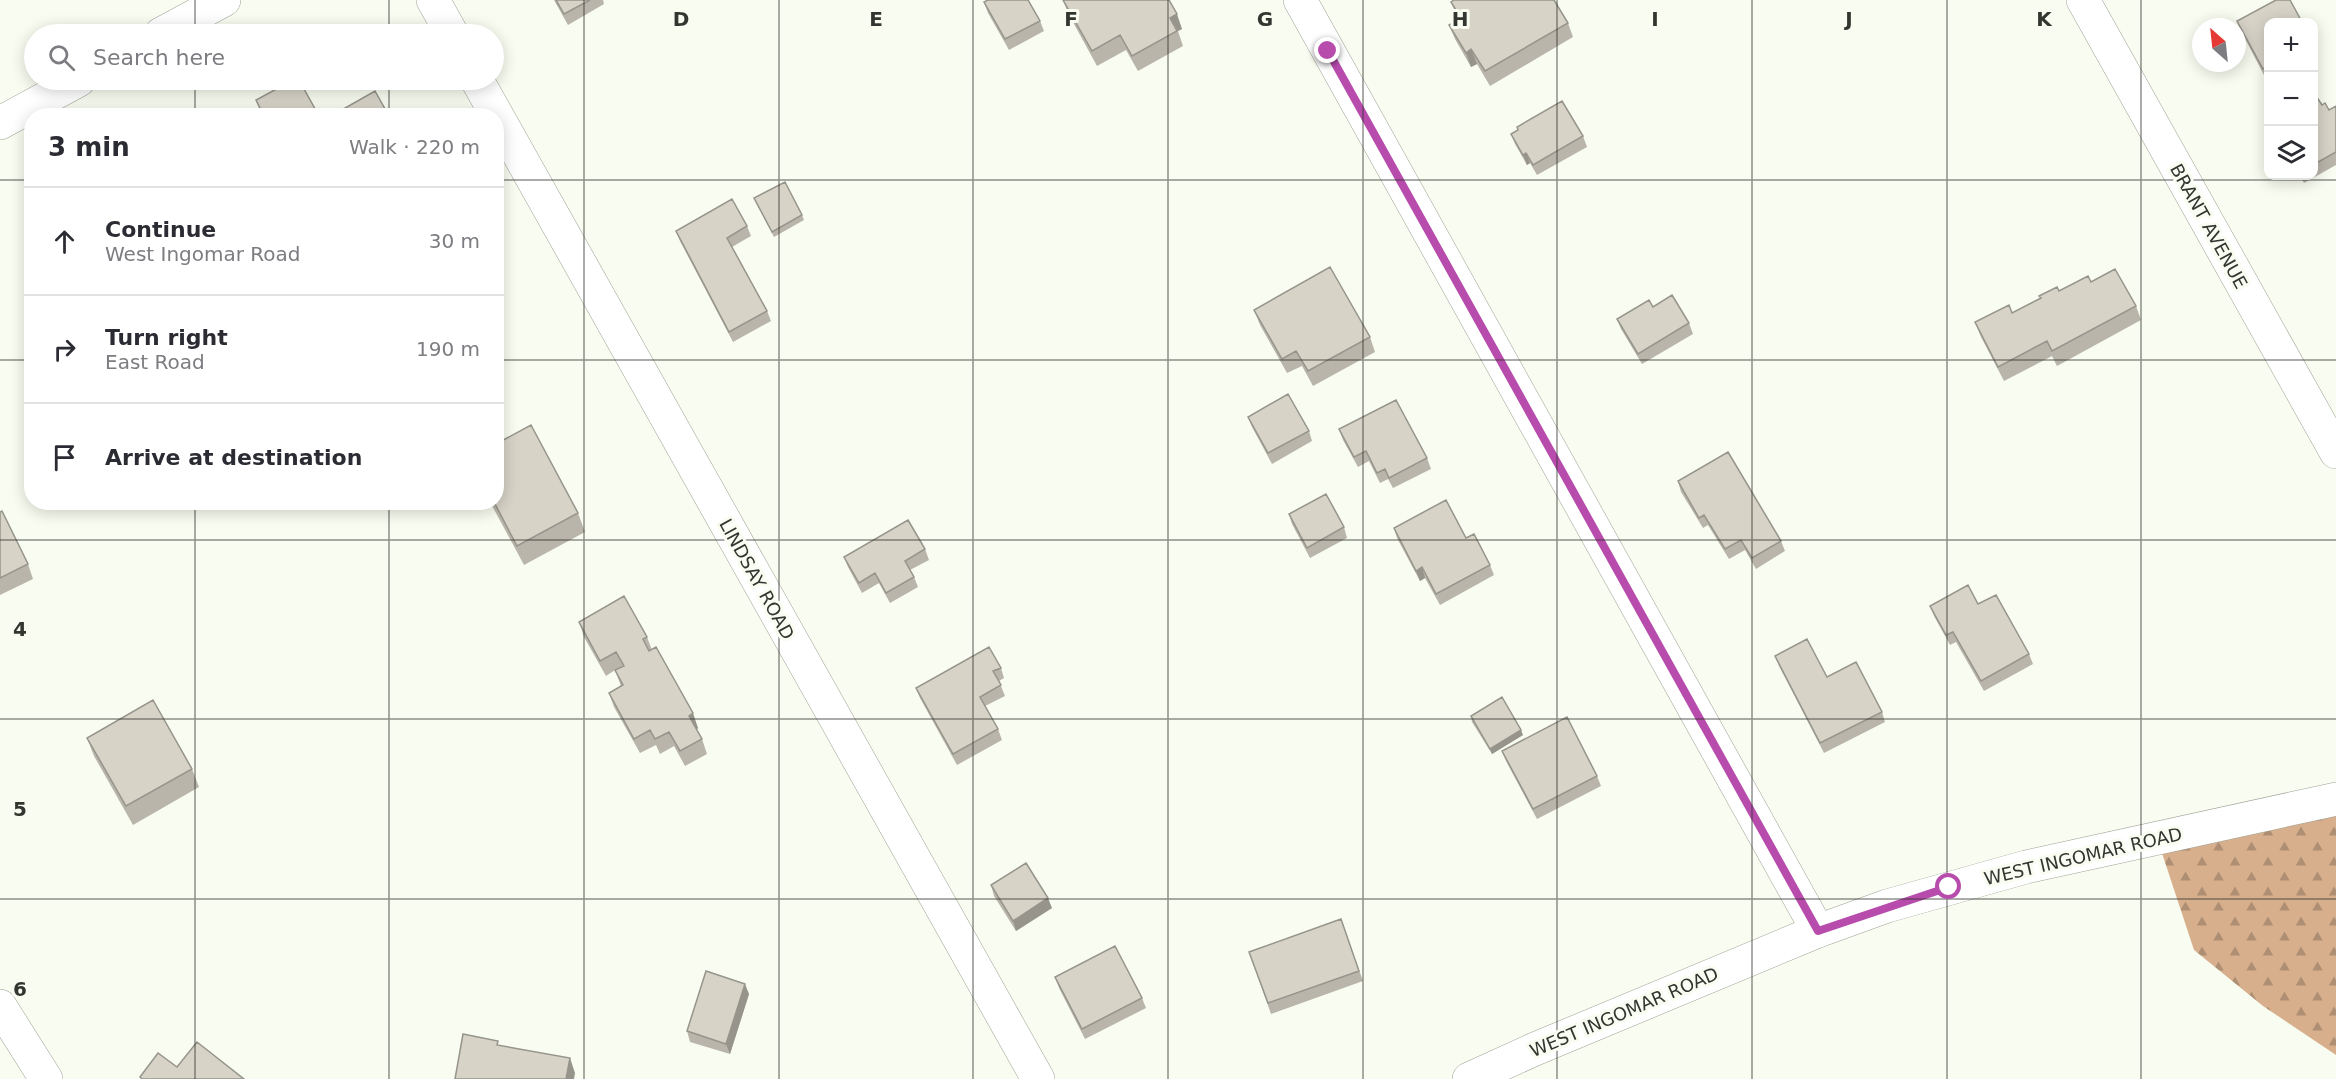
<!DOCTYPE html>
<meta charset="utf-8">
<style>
:root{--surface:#fff;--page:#f7f7f7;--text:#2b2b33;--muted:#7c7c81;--line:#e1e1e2}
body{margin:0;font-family:"DejaVu Sans",sans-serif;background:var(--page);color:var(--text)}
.controls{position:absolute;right:18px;top:18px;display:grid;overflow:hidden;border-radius:12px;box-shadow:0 3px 15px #0003}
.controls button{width:54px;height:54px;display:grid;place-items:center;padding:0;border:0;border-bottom:2px solid var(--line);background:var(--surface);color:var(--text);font:30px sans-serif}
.compass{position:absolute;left:2192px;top:18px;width:54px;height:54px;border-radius:50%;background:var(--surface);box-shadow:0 3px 15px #0003;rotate:333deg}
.stop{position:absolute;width:18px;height:18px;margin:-14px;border:4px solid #b74cad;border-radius:50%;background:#fff}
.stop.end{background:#b74cad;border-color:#fff;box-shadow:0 2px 6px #0008}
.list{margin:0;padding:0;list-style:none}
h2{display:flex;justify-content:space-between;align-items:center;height:78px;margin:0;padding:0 24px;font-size:26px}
h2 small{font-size:20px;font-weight:400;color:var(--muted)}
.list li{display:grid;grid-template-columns:39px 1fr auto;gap:18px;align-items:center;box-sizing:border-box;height:108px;padding:0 24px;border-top:2px solid var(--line)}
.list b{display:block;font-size:22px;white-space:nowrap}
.list p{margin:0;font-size:20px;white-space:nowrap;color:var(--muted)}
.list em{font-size:20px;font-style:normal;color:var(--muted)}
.icon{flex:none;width:33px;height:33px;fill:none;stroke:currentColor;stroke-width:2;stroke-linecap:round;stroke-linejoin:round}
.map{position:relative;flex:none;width:2336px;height:1079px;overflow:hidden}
.search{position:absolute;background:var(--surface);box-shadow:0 3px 15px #0003;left:24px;top:24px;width:480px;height:66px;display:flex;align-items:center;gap:15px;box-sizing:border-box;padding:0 21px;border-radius:33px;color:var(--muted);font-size:22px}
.panel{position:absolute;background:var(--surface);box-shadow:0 3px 15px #0003;left:24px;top:108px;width:480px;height:402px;border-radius:24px}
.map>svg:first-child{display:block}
</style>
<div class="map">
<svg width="2336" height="1079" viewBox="0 0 2336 1079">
<defs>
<pattern id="forest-firs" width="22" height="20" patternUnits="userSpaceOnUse" patternTransform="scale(1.5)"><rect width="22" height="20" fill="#d7af8c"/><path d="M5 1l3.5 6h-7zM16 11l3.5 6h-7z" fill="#af8f73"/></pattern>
</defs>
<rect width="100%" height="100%" fill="#f9fdf1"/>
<path fill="url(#forest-firs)" d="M2336,799v256l-73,-49 -69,-56 -37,-112z"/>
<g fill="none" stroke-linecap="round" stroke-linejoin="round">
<g stroke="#9ea296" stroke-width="34">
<path id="minor" d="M433,0l19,34
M1300,0l518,931
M2083,0l253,452
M161,34l63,-34
M477,80l561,999
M0,123l79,-43
M0,1006l46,73"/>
</g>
<g stroke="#9ea296" stroke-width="34">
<path id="primary" d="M1469,1079l66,-30 283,-118 69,-25 139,-39 310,-68"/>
</g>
<use href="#minor" stroke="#fff" stroke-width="33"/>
<use href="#primary" stroke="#fff" stroke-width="33"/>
</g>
<path fill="#b9b5ab" d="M554,0h49l1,4 -36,21z
M1063,0l119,29 -4,2 5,15 -45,25 -12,-21 -29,16 -29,-53z
M984,2l56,19 4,10 -35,19 -21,-37z
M1451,2l117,21 5,14 -83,49 -13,-22 -6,3 -16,-28 -6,-14 9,-6z
M2237,21l31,1v56l-2,1 -25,-48z
M2313,93l9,12 7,5 7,-4v59l-32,18 -4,-7h13z
M256,100l63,16h-57z
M1511,134l72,2 4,11 -50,28 -7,-12 -3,2 -12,-21z
M754,198l48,17 2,5 -30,17z
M747,226l4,10 -19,11 35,64 4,10 -38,21 -53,-101 -4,-10z
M2091,282l45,24 5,14 -84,46 -5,-10 -48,25 -23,-44 -6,-15 37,-9z
M1653,307l36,16 4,11 -51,30 -21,-35 -4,-10z
M1254,310l116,27 5,15 -62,34 -11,-20 -15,7 -27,-48z
M1248,417l61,14 3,10 -40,23 -20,-37z
M1339,429l88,29 4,11 -38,19 -5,-9 -8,4 -11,-22 -11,6 -15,-27z
M1678,481l103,60 4,10 -29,18 -11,-19 -16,9 -21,-34 -5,3 -22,-36z
M490,502l88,11 7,19 -61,33z
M0,512l28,52 5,15 -33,16z
M1289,514l55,13 3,11 -37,20 -18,-34z
M1394,528l72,10 24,27 4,10 -54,30 -15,-27 -5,3 -23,-43z
M925,549l4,11 -19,10 4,7 4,10 -28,16 -11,-20 -17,10 -14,-26 -4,-10z
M1978,604l51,50 4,10 -49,27 -28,-49 -6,3 -16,-29 -4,-10z
M579,622l68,15 5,13 46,78 -1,1 5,10 5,15 -22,12 -11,-20 -14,8 -4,-9 -16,8 -26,-46 -5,-14 12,-7 -6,-16 -9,6 -22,-39z
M1775,656l52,21 55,35 3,10 -61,31 -45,-87z
M1001,668l3,10 -5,3 6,15 -20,10 13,23 4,11 -45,25 -37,-67 -4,-10z
M1471,716l52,19 -31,19 -20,-32z
M87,738l105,31 7,18 -66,38 -39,-69z
M1502,751l95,25 4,10 -64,33 -31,-58z
M991,885l61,23 -36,23 -22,-35z
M1341,919l22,62 -92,33 -22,-62z
M1055,977l87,21 4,10 -61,31 -26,-51z
M749,994l-19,60 -40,-12 -3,-11z"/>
<path fill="#96948b" d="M1177,14l5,15 -4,2 -8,-13z
M1471,49l6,15 -6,3 -5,-14z
M1526,153l4,10 -3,2 -4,-10z
M1422,567l3,11 -5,3 -4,-10z
M693,713l5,15 -3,3 -6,-15z
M1521,730l2,5 -31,19 -2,-5z
M1048,898l4,10 -36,23 -3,-10z
M745,984l4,10 -19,60 -4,-10z
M570,1058l5,15 -1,6h-8z"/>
<path fill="#d7d3c7" stroke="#96948b" stroke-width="1.5" d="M556,0h34l-26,14z
M988,0h40l12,21 -35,18 -21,-37z
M1063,0h106l8,14 -7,4 7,13 -45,25 -12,-21 -28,16z
M1454,0h100l14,23 -83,48 -14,-22 -5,4 -17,-28 12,-7 -10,-16z
M2276,0h14l12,22h-34v44l-5,3 -26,-48z
M293,80h6l20,36h-55l-8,-16z
M375,91l14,25h-58z
M2313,93h1l8,12 3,-2 4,7 7,-4v46l-23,13z
M1562,101l21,35 -50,29 -7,-12 -3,2 -12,-21 7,-4 -1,-3z
M785,182l17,33 -30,17 -18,-34z
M732,199l15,27 -20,12 40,73 -38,21 -53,-101z
M1330,267l40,70 -62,34 -12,-20 -14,8 -28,-49z
M2115,269l21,37 -84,45 -5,-10 -49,26 -23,-45 34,-17 3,8 29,-15 -2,-2 18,-9 2,4 29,-15 3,6z
M1672,295l17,28 -51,31 -21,-35 32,-19 4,7z
M1288,394l21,37 -41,22 -20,-36z
M1396,400l31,58 -38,20 -4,-9 -8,4 -11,-22 -12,6 -15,-28z
M531,425l47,88 -61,33 -23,-44h2v-58z
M1728,452l53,89 -29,17 -11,-18 -16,9 -21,-34 -5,3 -21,-37z
M1326,494l18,33 -37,21 -18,-34z
M1446,500l20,38 8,-4 16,31 -54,29 -14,-27 -6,4 -22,-43z
M2,511l26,53 -28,14v-66z
M908,520l17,29 -20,12 9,16 -28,16 -11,-20 -16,10 -15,-26z
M1968,585l10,19 18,-9 33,59 -48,27 -28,-49 -7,3 -16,-29z
M624,596l23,41 -4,2 6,12 7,-4 37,66 -4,3 13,23 -22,12 -11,-19 -14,7 -5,-9 -16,9 -25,-46 14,-8 -8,-15 9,-4 -8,-14 -16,9 -21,-39z
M1807,639l20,38 29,-15 26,50 -62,31 -45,-87z
M989,647l12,21 -8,3 8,14 -21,12 18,32 -45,25 -37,-66z
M1502,697l19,33 -31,19 -19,-33z
M153,700l39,69 -66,37 -39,-68z
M1567,717l30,59 -64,33 -31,-58z
M1026,863l22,35 -35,23 -22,-36z
M1341,919l18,52 -91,32 -19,-51z
M1115,946l27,52 -60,31 -27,-52z
M706,971l39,13 -19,60 -39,-13z
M463,1034l35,7 -1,4 73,13 -4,21h-111z
M197,1042l47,37h-102l-2,-2 18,-24 19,14z"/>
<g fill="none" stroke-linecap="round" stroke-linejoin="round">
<path stroke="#b74cad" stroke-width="8" d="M1328,51l490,880 131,-44"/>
</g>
<path fill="none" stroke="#333530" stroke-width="1.5" stroke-opacity="0.55" d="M195,0v34M389,0v34M584,0v1079M779,0v1079M973,0v1079M1168,0v1079M1363,0v1079M1557,0v1079M1752,0v1079M1947,0v1079M2141,0v1079M195,80v36M389,80v36M0,180h32M496,180h1840M0,360h32M496,360h1840M195,502v577M389,502v577M0,540h2336M0,719h2336M0,899h2336"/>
<g text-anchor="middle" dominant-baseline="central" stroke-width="6" stroke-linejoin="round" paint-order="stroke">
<g font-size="18" fill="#333530" stroke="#f9fdf1">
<text transform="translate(2209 226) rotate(61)">BRANT AVENUE</text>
<text transform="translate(757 579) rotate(61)">LINDSAY ROAD</text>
<text transform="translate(2083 856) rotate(-13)">WEST INGOMAR ROAD</text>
<text transform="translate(1624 1012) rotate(-23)">WEST INGOMAR ROAD</text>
</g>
</g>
<g font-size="20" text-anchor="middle" font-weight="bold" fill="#333530" stroke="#f9fdf1" stroke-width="6" stroke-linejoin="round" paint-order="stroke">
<text x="681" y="26">D</text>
<text x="876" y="26">E</text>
<text x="1071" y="26">F</text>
<text x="1265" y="26">G</text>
<text x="1460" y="26">H</text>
<text x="1655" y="26">I</text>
<text x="1849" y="26">J</text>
<text x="2044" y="26">K</text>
<text x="20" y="636">4</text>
<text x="20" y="816">5</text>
<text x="20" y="996">6</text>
</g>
</svg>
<div class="controls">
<button>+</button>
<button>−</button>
<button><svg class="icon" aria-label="layers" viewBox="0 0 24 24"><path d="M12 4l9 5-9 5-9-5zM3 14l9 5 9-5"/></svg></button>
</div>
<svg class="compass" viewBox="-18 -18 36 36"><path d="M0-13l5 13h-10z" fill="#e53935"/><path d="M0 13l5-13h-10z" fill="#7c7c81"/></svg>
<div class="stop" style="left:1949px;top:887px"></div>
<div class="stop end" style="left:1328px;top:51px"></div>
<div class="search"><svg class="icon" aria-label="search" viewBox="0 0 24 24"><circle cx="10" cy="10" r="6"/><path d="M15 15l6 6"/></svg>Search here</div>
<section class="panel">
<h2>3 min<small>Walk · 220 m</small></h2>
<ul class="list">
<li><svg class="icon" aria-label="ahead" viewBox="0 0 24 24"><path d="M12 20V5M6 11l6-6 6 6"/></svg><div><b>Continue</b><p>West Ingomar Road</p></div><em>30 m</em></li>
<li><svg class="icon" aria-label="right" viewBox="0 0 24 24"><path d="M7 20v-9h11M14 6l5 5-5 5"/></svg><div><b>Turn right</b><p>East Road</p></div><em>190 m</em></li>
<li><svg class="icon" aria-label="arrive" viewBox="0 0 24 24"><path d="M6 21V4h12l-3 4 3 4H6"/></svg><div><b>Arrive at destination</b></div></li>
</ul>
</section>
</div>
